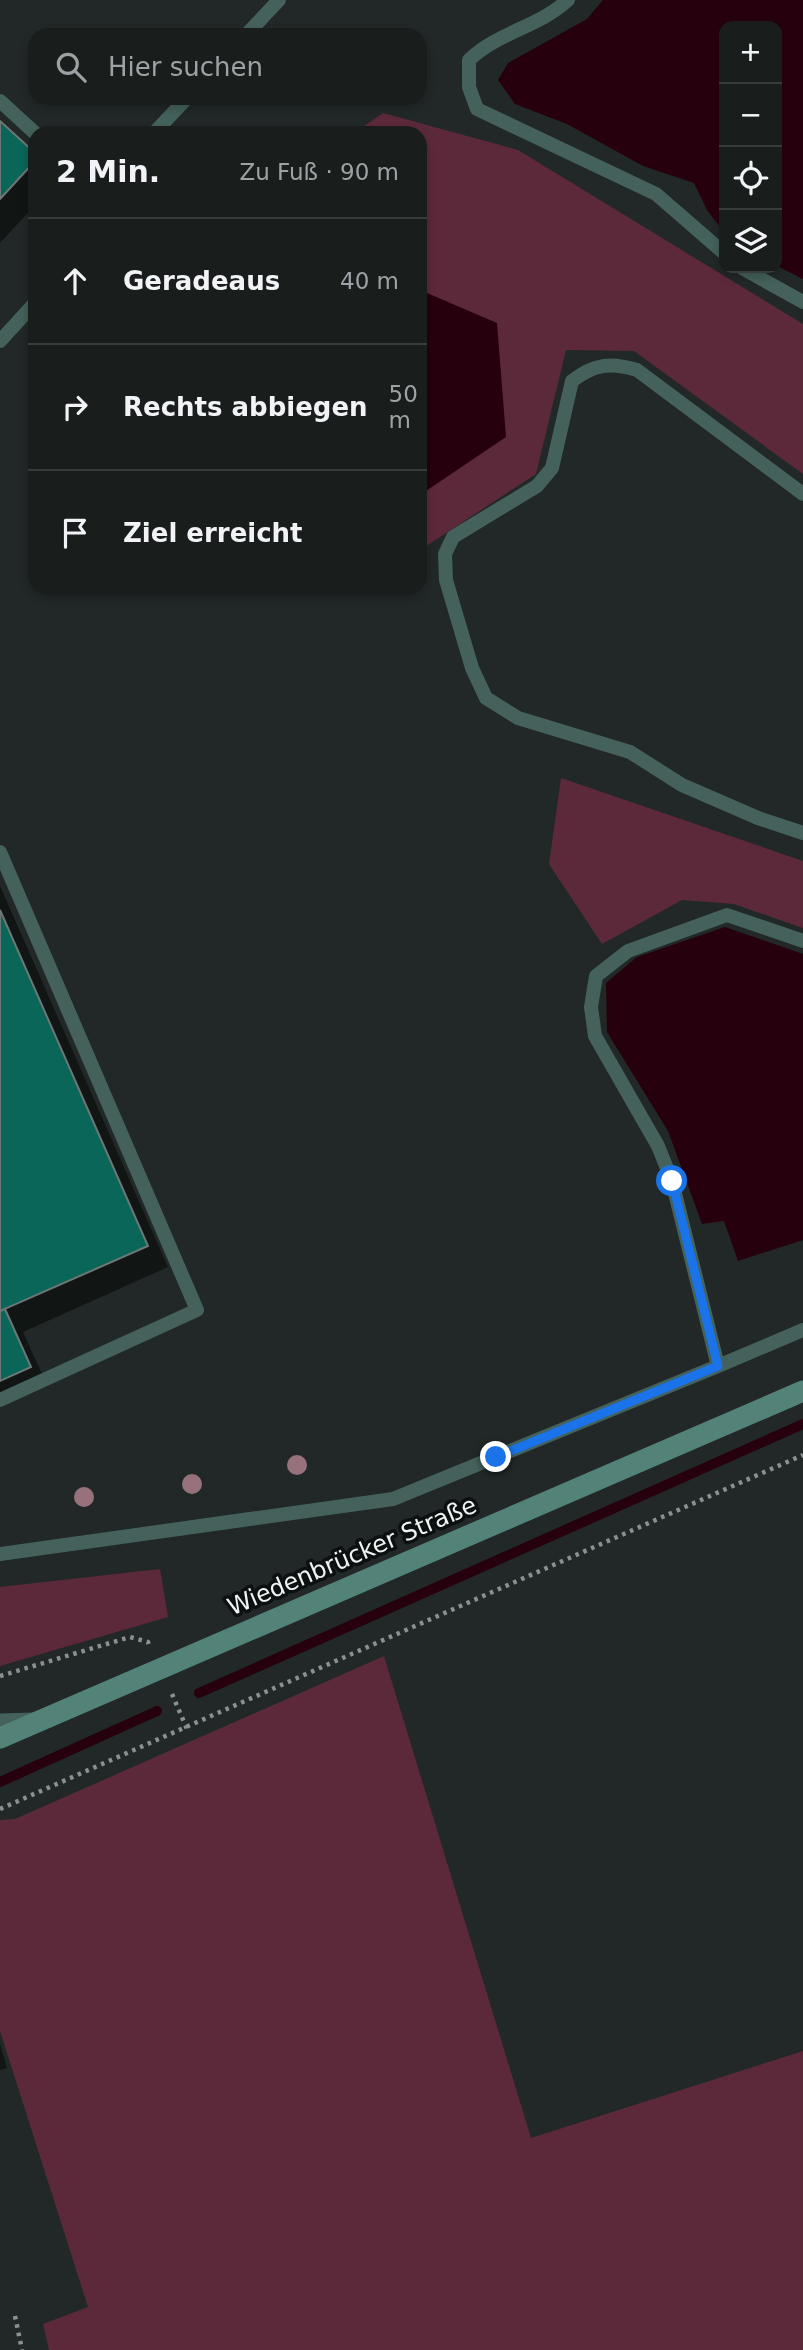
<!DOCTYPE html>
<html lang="de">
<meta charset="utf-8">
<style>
:root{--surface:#191e1d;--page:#262b2a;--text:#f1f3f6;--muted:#9fa2a4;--line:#373c3b}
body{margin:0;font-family:"DejaVu Sans",sans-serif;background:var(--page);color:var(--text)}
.controls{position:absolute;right:21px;top:21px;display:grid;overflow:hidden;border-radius:14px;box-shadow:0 4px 10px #0003}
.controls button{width:63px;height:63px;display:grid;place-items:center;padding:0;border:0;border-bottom:2px solid var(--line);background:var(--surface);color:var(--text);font:35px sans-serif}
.stop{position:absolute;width:21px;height:21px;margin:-16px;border:5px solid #1a73e8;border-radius:50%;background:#fff}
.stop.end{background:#1a73e8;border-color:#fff;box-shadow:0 2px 7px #0008}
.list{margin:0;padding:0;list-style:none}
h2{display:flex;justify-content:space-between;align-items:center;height:91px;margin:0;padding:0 28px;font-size:30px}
h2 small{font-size:23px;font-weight:400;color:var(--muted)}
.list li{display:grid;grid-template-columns:46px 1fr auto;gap:21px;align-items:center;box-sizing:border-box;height:126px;padding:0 28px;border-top:2px solid var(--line)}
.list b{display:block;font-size:26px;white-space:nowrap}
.list em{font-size:23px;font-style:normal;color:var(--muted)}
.icon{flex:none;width:38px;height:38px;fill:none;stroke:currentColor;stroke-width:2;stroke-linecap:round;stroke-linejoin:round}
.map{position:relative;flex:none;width:803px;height:2350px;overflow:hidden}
.search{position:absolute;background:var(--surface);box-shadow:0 4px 10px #0003;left:28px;top:28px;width:399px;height:77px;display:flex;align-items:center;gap:18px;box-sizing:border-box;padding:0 24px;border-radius:21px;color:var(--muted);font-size:26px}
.panel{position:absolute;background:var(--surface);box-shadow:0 4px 10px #0003;left:28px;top:126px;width:399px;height:469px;border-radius:21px}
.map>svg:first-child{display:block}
</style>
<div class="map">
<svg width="803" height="2350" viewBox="0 0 803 2350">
<rect width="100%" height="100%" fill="#212827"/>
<path fill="#5c293b" d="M383,113l135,37 285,174v150l-169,-123 -68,-1 -30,124 -116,76v-417h-66z
M561,778l242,83v67l-69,-24 -52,-4 -80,44 -53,-80z
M160,1569l8,48 -168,49v-79z
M384,1656l147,482 272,-87v299h-754l-6,-26 45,-17 -88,-276v-211l15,-1z"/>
<path fill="#27000e" d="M603,0h200v279l-26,-13v-240h-53v206l-17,-22 -13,-27 -51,-17 -76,-42 -52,-20 -17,-24 10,-17 79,-44z
M420,290l77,33 9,114 -80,54 -6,-6z
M725,927l78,27v286l-65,21 -14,-40 -22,3 -34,-93 -61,-99 -1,-49 31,-26z"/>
<path fill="#0007" d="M0,123l35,33v49l-35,38z
M0,886l168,381 -145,65 24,53 -47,20z
M0,2044l7,24 -7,2z"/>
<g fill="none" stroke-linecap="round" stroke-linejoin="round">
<path stroke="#27000e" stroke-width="10" d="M199,1693l604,-269
M0,1782l157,-71"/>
</g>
<path fill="#0a6659" stroke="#6e7775" stroke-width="2" d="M0,121l35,32v8l-35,38z
M0,910l148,336 -148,65z
M5,1309l26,58 -31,14v-70z"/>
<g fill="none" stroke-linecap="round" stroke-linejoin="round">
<path stroke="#8b918f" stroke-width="4.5" stroke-dasharray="3.5 5" stroke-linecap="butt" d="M0,1676l130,-39 18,5 1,3
M172,1694l15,35
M0,1809l803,-354
M15,2316l7,34"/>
<path stroke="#44615b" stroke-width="14" d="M568,0c-29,27 -70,32 -99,60v27l8,22 179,85 68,59
M246,35l33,-35
M0,101l35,32
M154,133l33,-35
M742,268l61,34
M0,341l35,-38
M803,494l-166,-124c-27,-8 -43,-6 -65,11l-20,87 -15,18 -84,51 -8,17 1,26 26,88 14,30 32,20 112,34 52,33 76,33 45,15
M0,852l197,458 -197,90
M803,941l-76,-26 -99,36 -32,25 -5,31 4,29 63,110 14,35 46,185 85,-36
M0,1554l393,-55 325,-133"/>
<path stroke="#44615b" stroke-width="21" d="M0,1724l33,-1"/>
<path stroke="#528278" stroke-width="21" d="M0,1738l803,-347"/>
</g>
<g fill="#97727d">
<circle cx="297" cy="1465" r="10"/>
<circle cx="192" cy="1484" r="10"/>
<circle cx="84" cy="1497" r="10"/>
</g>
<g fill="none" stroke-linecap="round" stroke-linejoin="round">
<path stroke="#1a73e8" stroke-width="9" d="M496,1457l222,-91 -46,-185"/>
</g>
<g text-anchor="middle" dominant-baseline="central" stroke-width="7" stroke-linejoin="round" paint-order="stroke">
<g font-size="24" fill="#eff4f2" stroke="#0d1010">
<text transform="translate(352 1556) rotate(-23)">Wiedenbrücker Straße</text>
</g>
</g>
</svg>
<div class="controls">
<button>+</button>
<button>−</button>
<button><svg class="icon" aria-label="locate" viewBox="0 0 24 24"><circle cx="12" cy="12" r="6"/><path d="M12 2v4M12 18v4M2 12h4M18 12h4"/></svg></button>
<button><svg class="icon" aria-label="layers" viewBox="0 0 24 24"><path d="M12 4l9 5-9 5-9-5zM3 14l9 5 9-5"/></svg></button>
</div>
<div class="stop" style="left:672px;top:1181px"></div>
<div class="stop end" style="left:496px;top:1457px"></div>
<div class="search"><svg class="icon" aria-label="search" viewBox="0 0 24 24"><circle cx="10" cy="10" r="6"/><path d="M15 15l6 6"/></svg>Hier suchen</div>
<section class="panel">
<h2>2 Min.<small>Zu Fuß · 90 m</small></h2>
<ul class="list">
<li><svg class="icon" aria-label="ahead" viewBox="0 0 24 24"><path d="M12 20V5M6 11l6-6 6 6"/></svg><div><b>Geradeaus</b></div><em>40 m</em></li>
<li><svg class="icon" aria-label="right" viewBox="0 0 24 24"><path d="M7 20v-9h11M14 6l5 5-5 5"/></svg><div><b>Rechts abbiegen</b></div><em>50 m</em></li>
<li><svg class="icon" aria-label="arrive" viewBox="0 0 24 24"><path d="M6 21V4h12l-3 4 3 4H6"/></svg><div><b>Ziel erreicht</b></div></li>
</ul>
</section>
</div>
